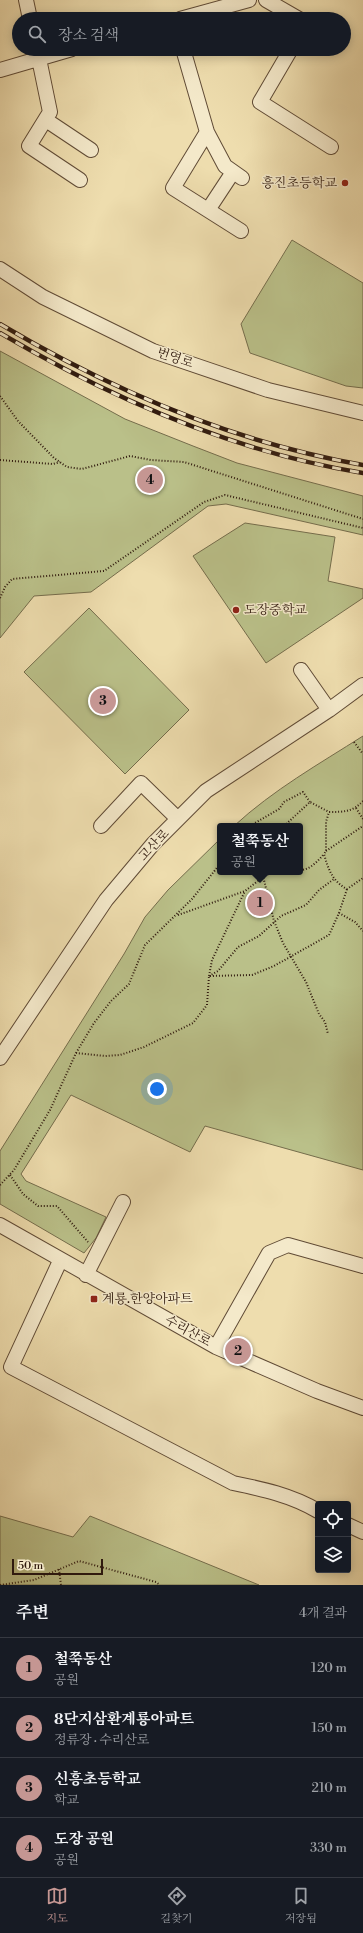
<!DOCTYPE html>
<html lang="ko">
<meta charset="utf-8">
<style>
:root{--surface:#171b24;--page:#20242c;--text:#f1f3f6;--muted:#9ea1a6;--line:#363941;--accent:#c59692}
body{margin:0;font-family:"Libre Bodoni","Noto Serif KR",serif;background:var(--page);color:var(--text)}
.controls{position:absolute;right:12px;bottom:12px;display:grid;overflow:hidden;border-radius:4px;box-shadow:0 2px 10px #0003}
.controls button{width:36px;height:36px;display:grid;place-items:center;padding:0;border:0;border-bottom:1px solid var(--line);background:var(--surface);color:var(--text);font:20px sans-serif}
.scale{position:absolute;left:12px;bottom:10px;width:91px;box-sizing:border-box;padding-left:4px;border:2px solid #301a0e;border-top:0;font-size:11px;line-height:14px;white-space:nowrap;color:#301a0e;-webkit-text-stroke:3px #f4e9ca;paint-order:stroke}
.you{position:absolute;left:157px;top:1089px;width:14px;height:14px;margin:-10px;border:3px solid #fff;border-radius:50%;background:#1a73e8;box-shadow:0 0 0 6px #1a73e833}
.badge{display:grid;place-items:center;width:26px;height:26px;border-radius:50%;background:var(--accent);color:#111;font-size:13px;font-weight:700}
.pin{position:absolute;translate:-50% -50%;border:2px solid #fff;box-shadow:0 1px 4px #0006}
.popup{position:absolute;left:217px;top:823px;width:86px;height:52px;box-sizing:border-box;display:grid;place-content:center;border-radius:4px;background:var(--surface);filter:drop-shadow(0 1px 3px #0005);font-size:13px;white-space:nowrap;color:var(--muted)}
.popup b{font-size:15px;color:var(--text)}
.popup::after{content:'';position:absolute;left:50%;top:100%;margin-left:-8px;border:8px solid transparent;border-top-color:var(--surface)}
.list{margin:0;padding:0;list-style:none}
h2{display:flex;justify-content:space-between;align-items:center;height:52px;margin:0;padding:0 16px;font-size:17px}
h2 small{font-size:13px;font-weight:400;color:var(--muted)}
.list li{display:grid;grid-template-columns:26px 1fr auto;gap:12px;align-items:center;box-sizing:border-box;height:60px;padding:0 16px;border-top:1px solid var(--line)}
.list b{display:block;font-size:15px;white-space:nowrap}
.list p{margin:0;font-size:13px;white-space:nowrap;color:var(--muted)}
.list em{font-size:13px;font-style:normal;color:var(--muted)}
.icon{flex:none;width:22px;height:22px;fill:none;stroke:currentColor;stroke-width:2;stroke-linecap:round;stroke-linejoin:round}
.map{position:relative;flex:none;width:363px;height:1585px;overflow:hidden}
.search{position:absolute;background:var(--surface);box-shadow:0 2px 10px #0003;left:12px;right:12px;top:12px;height:44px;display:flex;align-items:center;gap:10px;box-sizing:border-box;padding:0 14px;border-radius:22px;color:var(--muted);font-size:15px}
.sheet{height:292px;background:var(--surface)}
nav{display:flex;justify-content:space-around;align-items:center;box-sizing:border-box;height:56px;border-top:1px solid var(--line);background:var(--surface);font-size:11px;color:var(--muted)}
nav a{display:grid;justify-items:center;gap:2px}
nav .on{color:var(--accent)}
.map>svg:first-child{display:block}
</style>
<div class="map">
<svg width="363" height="1585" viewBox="0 0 363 1585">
<rect width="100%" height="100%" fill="#eeddae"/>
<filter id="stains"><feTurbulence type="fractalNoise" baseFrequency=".005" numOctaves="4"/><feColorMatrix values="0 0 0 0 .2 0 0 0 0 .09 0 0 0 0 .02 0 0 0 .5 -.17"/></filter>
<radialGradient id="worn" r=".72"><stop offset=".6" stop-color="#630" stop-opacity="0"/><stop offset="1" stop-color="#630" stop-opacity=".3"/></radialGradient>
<path fill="#bac089" stroke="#756d4c" d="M292,240l71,43v105l-17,-2 -96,-33 -9,-29z
M0,351l125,68 68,27 44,17 126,33v39l-137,-31 -18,2 -117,86 -57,4 -34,42z
M245,523l90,14 -7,44 35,8v9l-97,65 -73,-107z
M89,608l100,102 -64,64 -101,-102z
M363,736v434l-158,-44 -15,26 -119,-57 -50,79 5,7 80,36 -10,21 -12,15 -84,-49v-53l124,-197 21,-37 23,-27 52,-51v33h80v-46h-66c39,-36 85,-62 129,-90z
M0,1516l73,21 17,-21 169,69h-259z"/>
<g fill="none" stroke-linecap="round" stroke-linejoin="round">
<g stroke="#604b36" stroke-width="16">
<path id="minor" d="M26,0l4,19
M266,0l33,19
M180,19l69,-19
M37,49l13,63 -21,34 51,34
M183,49l24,83 -34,56 68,43
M291,49l-31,53 71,45
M0,70l72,-21
M46,120l45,30
M207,132l18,34 17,12
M208,210l25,-38
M0,269l43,28 110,54 115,39 95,23
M301,670l28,40
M101,826l40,-43 37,36
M0,1058l106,-158 47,-56 53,-53 123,-81 34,-25
M0,1225l216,122 101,44 46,17
M60,1261l-49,106 222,116c29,6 58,12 85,28
M86,1275l37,-73
M216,1347l53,-94 19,-8 75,21
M348,1525l15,7"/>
</g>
<path stroke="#301a0e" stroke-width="2" stroke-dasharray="1 2" stroke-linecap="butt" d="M0,396l18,25 36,37 13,9 15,2 48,-13 21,4 33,2 179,57
M0,460l53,4 7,-2
M0,598l5,-11 7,-8 92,-8 100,-69 21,-7 138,33
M354,742l9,12
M363,801c-10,11 -20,11 -34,11l-3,10v29l-2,3c4,15 9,28 23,35l16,-11
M356,808l7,11
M250,826l29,-17 5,-7 19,-10 7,10
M284,826l26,-24 19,10
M326,851l37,-25
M300,870c10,0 18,-9 24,-16
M262,872l12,49 9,22 23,39 13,32 6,8 3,12
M339,913l8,-24
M178,915l67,-24 18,-14 9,-5
M209,976l9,-5 20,-24 21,-11 22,-20 25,-11 13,-15 15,-11
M209,976l3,-16 33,-69
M76,1053l18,-30 17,-22 18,-17 16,-39 47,-46 28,-35
M10,1175l13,19 15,12h19l31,36
M0,1185l14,-15 36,-60 26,-57 29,3 15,-1 24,-8 49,-24 14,-18 2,-29 43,-1 22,-9 55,-31 10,-22 16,9 8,9
M59,1569l2,16
M0,1585l34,-5 45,-19 77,21 4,3"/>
<use href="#minor" stroke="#f4e9ca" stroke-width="14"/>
<g stroke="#301a0e" stroke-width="4.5">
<path id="rail" d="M0,324c111,66 236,119 363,141
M0,333c112,66 234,119 363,140"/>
</g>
<use href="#rail" stroke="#f4e9ca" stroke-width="3" stroke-dasharray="9" stroke-linecap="butt"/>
</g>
<g fill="#8f2418" stroke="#f4e9ca" stroke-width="1.5">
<circle cx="345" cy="183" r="4"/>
<circle cx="236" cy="610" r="4"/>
<rect x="90" y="1295" width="8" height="8" rx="2"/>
</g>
<g text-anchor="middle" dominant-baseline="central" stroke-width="3" stroke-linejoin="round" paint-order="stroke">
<g font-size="13" fill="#301a0e" stroke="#f4e9ca" text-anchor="start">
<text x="337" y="183" text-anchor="end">흥진초등학교</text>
<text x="244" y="610">도장중학교</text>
<text x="102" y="1299">계룡.한양아파트</text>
</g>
<g font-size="13" fill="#301a0e" stroke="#f4e9ca">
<text transform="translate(175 358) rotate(19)">번영로</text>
<text transform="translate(154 845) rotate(-47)">고산로</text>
<text transform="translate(188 1331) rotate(29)">수리산로</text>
</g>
</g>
<rect width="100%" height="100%" filter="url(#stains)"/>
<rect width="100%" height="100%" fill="url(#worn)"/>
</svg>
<div class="controls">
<button><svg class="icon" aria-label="locate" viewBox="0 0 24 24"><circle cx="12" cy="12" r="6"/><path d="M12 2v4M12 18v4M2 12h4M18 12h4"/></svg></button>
<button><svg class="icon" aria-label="layers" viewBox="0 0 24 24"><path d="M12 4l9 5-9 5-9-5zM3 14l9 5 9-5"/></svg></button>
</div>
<div class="scale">50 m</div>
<div class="you"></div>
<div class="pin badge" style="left:260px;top:903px">1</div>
<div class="popup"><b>철쭉동산</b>공원</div>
<div class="pin badge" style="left:238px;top:1351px">2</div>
<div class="pin badge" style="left:103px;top:701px">3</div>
<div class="pin badge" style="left:150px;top:480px">4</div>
<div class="search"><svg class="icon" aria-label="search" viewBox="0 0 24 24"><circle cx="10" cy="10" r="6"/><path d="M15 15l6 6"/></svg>장소 검색</div>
</div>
<section class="sheet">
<h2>주변<small>4개 결과</small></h2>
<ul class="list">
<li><span class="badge">1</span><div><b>철쭉동산</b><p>공원</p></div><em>120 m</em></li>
<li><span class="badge">2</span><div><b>8단지삼환계룡아파트</b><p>정류장 · 수리산로</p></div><em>150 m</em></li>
<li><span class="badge">3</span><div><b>신흥초등학교</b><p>학교</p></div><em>210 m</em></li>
<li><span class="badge">4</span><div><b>도장 공원</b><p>공원</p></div><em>330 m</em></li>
</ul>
</section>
<nav>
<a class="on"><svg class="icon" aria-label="map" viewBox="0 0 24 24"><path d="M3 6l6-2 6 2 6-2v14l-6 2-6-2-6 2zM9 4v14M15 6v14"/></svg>지도</a>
<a><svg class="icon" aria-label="directions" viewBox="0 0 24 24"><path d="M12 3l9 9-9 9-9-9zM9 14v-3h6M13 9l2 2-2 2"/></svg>길찾기</a>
<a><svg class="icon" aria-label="saved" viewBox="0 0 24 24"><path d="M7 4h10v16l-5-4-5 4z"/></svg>저장됨</a>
</nav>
